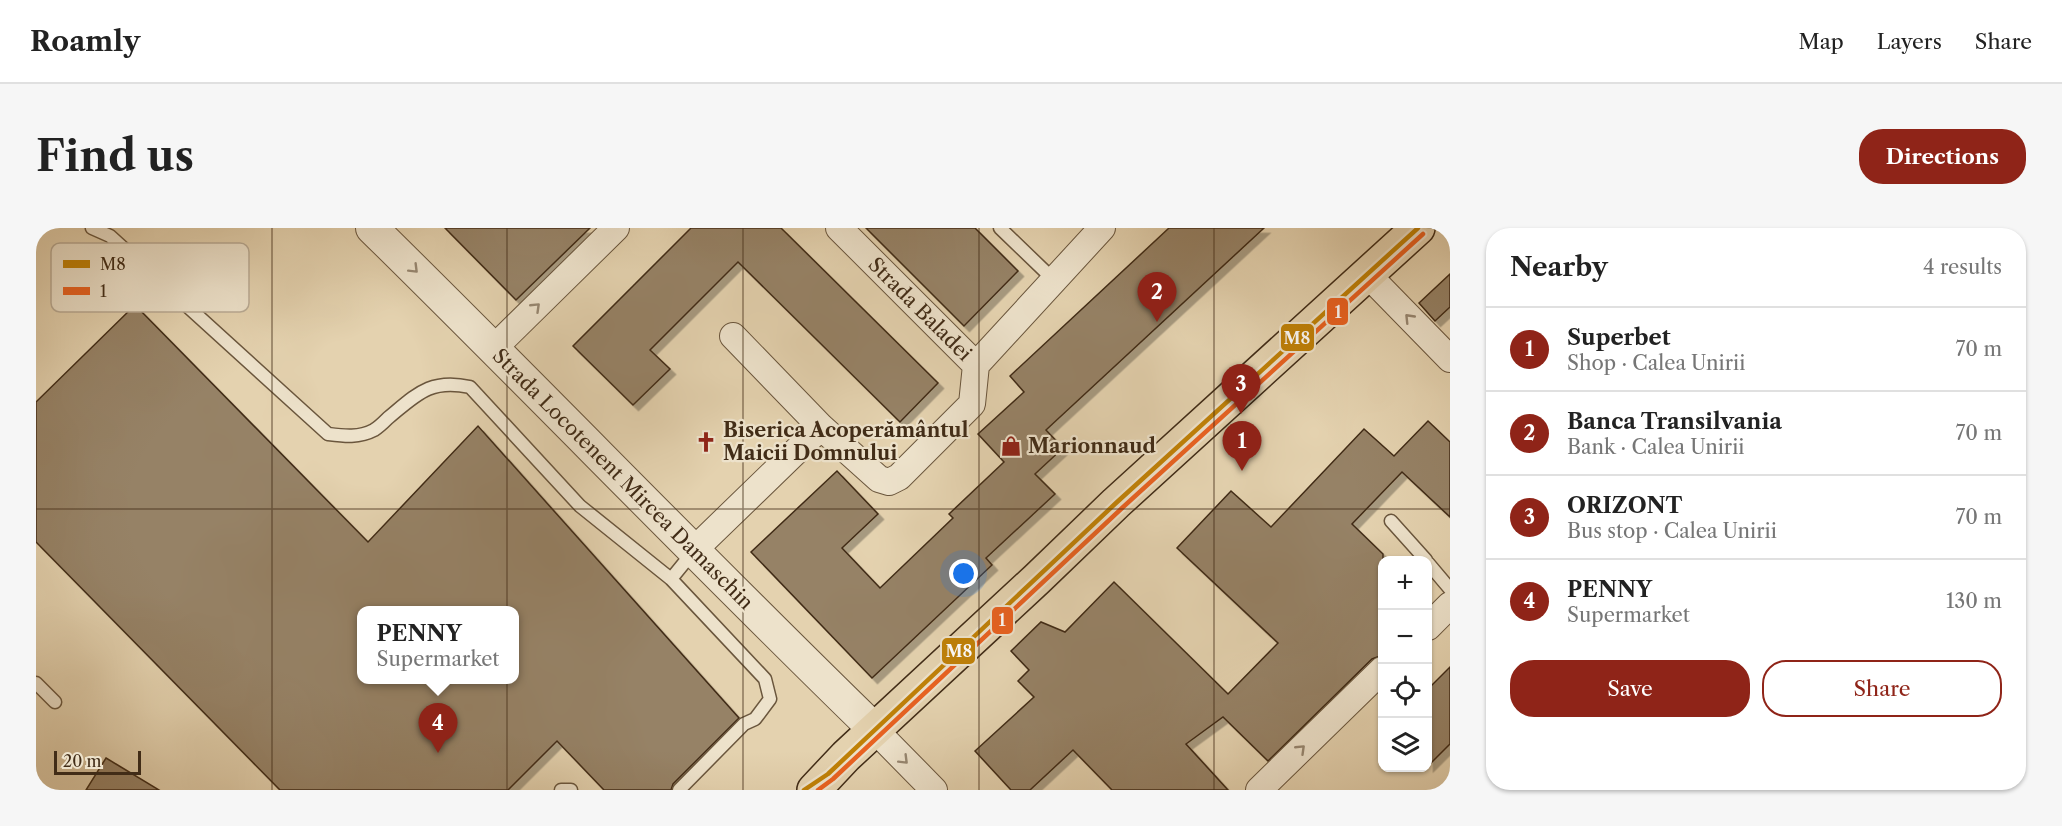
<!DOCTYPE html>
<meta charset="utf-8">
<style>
:root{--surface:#fff;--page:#f6f6f6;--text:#222;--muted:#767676;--line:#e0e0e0;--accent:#8f2418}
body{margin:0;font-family:"Libre Caslon Text",serif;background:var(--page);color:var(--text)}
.controls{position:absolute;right:18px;bottom:18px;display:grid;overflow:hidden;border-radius:12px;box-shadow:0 2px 4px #0004}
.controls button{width:54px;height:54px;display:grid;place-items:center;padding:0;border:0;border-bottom:2px solid var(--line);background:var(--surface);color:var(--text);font:30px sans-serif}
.scale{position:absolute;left:18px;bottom:15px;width:87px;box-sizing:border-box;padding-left:6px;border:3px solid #412c17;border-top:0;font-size:16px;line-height:21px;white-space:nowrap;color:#412c17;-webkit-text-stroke:4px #ede2cb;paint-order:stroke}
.you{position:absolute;left:928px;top:346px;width:21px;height:21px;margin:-15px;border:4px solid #fff;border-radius:50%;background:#1a73e8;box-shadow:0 0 0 9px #1a73e833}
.badge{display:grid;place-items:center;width:39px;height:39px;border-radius:50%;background:var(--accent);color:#fff;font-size:20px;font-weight:700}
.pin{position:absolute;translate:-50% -50px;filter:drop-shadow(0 2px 3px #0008)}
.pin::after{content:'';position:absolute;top:32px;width:21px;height:18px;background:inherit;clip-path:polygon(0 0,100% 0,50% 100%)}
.popup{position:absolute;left:321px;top:378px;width:162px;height:78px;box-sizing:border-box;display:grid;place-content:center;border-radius:12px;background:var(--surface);filter:drop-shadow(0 2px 4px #0005);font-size:20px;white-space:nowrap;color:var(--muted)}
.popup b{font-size:22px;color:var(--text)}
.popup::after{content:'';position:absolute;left:50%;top:100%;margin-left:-12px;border:12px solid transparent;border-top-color:var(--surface)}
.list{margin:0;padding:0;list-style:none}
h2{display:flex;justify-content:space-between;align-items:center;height:78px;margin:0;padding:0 24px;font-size:26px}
h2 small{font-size:20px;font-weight:400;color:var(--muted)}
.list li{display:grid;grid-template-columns:39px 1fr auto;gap:18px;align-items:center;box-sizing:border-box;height:84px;padding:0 24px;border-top:2px solid var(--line)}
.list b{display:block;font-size:22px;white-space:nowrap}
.list p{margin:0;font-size:20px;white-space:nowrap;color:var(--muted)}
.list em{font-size:20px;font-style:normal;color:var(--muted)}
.actions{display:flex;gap:12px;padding:18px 24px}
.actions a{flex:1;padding:14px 0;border:2px solid var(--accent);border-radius:24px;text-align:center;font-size:21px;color:var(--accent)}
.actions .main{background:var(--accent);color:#fff}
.icon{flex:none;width:33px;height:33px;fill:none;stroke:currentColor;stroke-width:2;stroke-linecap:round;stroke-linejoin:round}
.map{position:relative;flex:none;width:1414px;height:562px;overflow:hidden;border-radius:24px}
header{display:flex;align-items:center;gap:36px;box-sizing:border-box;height:84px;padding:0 30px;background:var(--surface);border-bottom:2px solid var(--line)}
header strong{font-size:28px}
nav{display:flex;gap:33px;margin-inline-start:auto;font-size:21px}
.intro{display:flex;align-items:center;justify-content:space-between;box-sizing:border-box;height:144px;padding:0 36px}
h1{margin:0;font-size:42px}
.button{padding:15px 27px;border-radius:24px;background:var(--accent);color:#fff;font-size:21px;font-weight:700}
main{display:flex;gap:36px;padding:0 36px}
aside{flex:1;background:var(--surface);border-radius:24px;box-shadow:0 2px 4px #0004}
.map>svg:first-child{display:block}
</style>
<header>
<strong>Roamly</strong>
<nav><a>Map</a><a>Layers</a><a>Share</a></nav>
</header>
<div class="intro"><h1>Find us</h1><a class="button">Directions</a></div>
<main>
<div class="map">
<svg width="1414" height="562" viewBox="0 0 1414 562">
<defs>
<filter id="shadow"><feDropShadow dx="5.5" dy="5.5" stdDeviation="0" flood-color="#0004"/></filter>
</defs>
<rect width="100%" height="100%" fill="#e4d2af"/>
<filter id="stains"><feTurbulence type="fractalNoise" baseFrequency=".00333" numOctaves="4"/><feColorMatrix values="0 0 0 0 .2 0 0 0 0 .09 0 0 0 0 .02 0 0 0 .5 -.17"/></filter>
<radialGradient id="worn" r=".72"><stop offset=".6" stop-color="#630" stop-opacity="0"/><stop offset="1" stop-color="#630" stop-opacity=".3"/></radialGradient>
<path fill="#968266" stroke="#412c17" stroke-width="1.5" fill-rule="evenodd" filter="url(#shadow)" d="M409,0h145l-74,72z
M655,0h90l157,155 -38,39 -162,-160 -88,88 20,19 -37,36 -60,-59z
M830,0h109l43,43 -54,55z
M1133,0h95l-218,202 17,18 -28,26 20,20 -69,64 6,7 -120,113 -121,-126 86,-81 41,43 -36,34 38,40 73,-70 -4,-4 55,-52 -26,-28 46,-42 -14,-16z
M1414,46v33l-15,14 -16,-18z
M99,77l233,237 110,-116 261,292 -66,66 -2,6h-67l-47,-49 -49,49h-228l-244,-248v-140zM326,382h152v70h-152z
M1392,193l22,21v75l-48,-45 -50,52 31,30v101l-11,4 -104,102 -45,-44 -37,27 42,46h-116l-39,-40 -43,40h-19l-36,-39 59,-54 -16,-16 11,-11 -18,-19 30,-29 24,10 49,-50 114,112 50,-51 -101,-95 54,-57 40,36 93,-98 30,27z
M1414,439v77l-22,22v-77z
M70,530l53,32h-73z"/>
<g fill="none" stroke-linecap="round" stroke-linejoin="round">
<g stroke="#6a563d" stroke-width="15">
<path id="service" d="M56,0l18,8 218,198c16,2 31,4 46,-4 5,-3 10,-8 14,-12 28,-23 42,-40 82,-31l110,119 91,73
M964,0l54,52
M1355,293l35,39
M1392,335l22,26
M0,455l19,19
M525,562h10
M643,562l65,-66 11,-5 15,-20 -5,-20 -94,-100 22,-27"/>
</g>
<g stroke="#6a563d" stroke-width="28">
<path id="minor" d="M803,0l137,137
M1331,46l83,85
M697,108l88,91 58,52 10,3 10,-5 73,-73 4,-39 126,-137
M458,120l122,-120
M657,323l128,-124
M1392,399l22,-22
M839,502l59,60
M1223,562l123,-120"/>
</g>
<g stroke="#6a563d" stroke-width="34">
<path id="tertiary" d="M336,0c169,166 333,337 503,502"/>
</g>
<g stroke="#412c17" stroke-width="36">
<path id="primary" d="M778,562l32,-34 191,-177 79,-76 302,-275"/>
</g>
<use href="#service" stroke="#ede2cb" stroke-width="12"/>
<use href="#minor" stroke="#ede2cb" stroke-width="26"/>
<use href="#tertiary" stroke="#ede2cb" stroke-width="32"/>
<use href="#primary" stroke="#e4d2af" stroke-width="33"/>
<g stroke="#ede2cb" stroke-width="9">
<path id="bus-1" d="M768,562l24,-16 288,-271 302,-275"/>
</g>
<g stroke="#ede2cb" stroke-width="9">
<path id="bus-2" d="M782,562l15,-11 288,-270 302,-275"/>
</g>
<use href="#bus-1" stroke="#c08107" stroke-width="4.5"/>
<use href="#bus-2" stroke="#e96221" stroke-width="4.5"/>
</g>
<defs><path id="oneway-chevron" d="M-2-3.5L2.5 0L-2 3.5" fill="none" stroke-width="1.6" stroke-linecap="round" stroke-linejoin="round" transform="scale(1.5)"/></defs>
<g stroke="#978771">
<use href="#oneway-chevron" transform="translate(378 41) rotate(45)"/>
<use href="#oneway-chevron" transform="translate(500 79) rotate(-44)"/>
<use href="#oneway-chevron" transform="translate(1373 90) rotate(-134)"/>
<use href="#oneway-chevron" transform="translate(1265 521) rotate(-44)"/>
<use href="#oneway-chevron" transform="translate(868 532) rotate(45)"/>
</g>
<path fill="none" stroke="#412c17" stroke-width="1.5" stroke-opacity="0.55" d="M236,0v562M471,0v562M707,0v562M943,0v562M1178,0v562M0,281h1414"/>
<defs>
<g id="church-bare" transform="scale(1.62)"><path d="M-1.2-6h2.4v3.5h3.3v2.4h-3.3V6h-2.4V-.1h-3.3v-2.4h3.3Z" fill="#8f2418" stroke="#ede2cb" stroke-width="2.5" paint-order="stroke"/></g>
<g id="shop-bare" transform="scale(1.62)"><path d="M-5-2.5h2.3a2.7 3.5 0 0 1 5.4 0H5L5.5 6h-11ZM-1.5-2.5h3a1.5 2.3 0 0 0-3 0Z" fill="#8f2418" stroke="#ede2cb" stroke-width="2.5" paint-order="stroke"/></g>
</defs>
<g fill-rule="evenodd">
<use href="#church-bare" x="670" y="214"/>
<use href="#shop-bare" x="975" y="218"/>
</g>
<g text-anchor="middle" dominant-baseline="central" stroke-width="4.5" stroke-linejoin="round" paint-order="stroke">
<g font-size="20" fill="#412c17" stroke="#ede2cb">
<text transform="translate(884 81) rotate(45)">Strada Baladei</text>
<text transform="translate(587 251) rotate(45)">Strada Locotenent Mircea Damaschin</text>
</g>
<g font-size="20" font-weight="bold" fill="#412c17" stroke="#ede2cb" text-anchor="start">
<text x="687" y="202">Biserica Acoperământul<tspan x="687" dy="23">Maicii Domnului</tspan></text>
<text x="992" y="218">Marionnaud</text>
</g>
</g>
<rect x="15" y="15" width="198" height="69" rx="9" fill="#ede2cb" stroke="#b9ab95" stroke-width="1.5"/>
<rect x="27" y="32" width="27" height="8" fill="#c08107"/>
<rect x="27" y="59" width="27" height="8" fill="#e96221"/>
<g font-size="16" fill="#412c17">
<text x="64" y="42">M8</text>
<text x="64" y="69">1</text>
</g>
<g stroke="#ede2cb" stroke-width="2">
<rect x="1290" y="69" width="23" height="29" rx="6" fill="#e96221"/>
<rect x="1244" y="95" width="35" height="29" rx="6" fill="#c08107"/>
<rect x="955" y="378" width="23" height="29" rx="6" fill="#e96221"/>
<rect x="905" y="409" width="35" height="28" rx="6" fill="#c08107"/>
</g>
<g font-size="16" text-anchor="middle" font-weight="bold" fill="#fff">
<text x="1302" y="90">1</text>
<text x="1261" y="116">M8</text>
<text x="966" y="398">1</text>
<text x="923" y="429">M8</text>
</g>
<rect width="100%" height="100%" filter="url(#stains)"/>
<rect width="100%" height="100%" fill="url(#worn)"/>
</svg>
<div class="controls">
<button>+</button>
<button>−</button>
<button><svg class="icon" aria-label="locate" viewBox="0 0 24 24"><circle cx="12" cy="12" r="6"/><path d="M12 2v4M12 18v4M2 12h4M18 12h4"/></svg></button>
<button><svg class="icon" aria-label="layers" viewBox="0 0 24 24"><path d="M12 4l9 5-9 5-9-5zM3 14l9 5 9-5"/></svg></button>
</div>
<div class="scale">20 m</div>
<div class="you"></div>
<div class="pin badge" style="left:1206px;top:243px">1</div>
<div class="pin badge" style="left:1121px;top:94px">2</div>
<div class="pin badge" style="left:1205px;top:186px">3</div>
<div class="pin badge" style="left:402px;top:525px">4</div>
<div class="popup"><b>PENNY</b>Supermarket</div>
</div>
<aside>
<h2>Nearby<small>4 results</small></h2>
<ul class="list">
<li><span class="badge">1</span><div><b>Superbet</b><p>Shop · Calea Unirii</p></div><em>70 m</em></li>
<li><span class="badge">2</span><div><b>Banca Transilvania</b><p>Bank · Calea Unirii</p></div><em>70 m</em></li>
<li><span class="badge">3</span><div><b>ORIZONT</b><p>Bus stop · Calea Unirii</p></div><em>70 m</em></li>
<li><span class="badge">4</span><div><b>PENNY</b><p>Supermarket</p></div><em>130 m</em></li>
</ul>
<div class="actions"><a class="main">Save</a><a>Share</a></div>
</aside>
</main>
